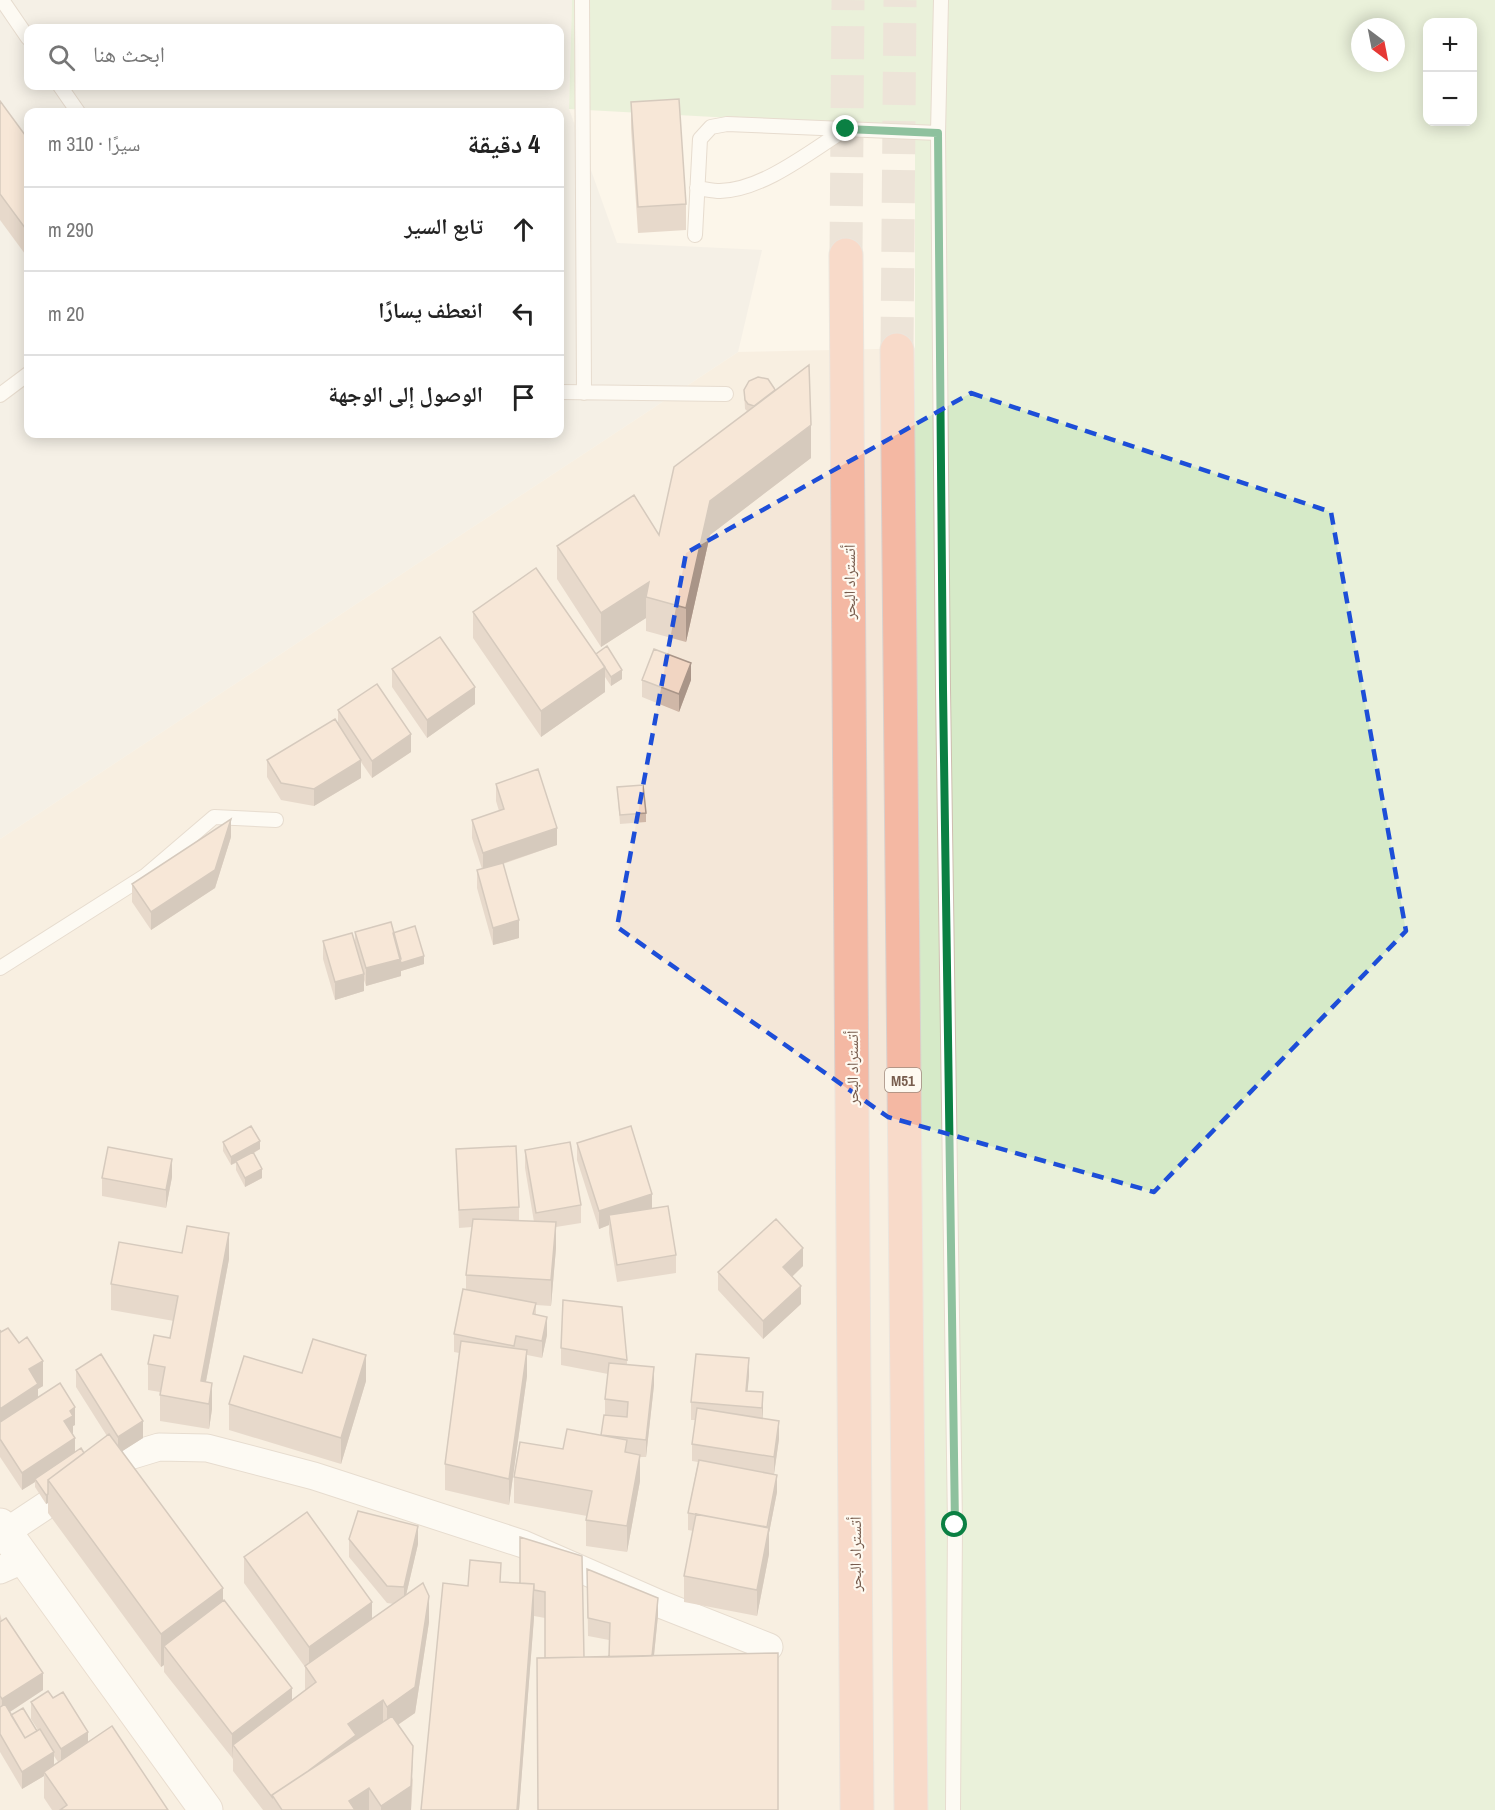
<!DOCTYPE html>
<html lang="ar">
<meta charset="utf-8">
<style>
:root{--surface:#fff;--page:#f2f2f2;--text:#222;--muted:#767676;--line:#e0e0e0}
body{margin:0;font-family:"Archivo Narrow","Noto Naskh Arabic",sans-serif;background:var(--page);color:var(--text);direction:rtl}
.controls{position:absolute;right:18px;top:18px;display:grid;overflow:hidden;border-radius:12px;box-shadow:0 3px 15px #0003}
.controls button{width:54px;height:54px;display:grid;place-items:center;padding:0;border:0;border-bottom:2px solid var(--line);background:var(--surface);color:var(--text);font:30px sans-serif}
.compass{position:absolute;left:1351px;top:18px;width:54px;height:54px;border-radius:50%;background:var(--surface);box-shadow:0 3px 15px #0003;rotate:148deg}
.stop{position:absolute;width:18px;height:18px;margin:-14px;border:4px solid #0b8043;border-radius:50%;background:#fff}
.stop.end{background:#0b8043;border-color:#fff;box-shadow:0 2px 6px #0008}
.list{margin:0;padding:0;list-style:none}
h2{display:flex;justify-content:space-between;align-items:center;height:78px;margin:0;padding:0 24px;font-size:26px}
h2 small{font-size:20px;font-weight:400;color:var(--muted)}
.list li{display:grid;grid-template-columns:39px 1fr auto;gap:18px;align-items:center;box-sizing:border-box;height:84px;padding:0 24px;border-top:2px solid var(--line)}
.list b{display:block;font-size:22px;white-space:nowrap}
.list em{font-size:20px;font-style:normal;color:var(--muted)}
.icon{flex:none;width:33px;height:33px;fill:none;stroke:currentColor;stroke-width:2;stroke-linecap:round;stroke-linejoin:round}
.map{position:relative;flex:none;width:1495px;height:1810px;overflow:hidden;direction:ltr}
.search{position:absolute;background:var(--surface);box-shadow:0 3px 15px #0003;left:24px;top:24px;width:540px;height:66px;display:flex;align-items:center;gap:15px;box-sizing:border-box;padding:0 21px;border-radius:12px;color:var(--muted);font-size:22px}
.panel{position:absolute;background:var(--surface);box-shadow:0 3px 15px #0003;left:24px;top:108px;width:540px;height:330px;border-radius:12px;direction:rtl}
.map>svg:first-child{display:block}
</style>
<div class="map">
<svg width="1495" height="1810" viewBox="0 0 1495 1810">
<rect width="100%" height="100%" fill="#fcf5ea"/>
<path fill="#f4e7d8" d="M922,348l13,1462h-935v-971l738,-487z"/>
<path fill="#ede8e2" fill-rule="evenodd" d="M0,0h572l-3,109 48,134 145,7 -24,102 -738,487zM28,28h532v58h-532zM28,112h532v322h-532z"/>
<path fill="#d6eac8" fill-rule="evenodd" d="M572,0h923v1810h-580v-1682l-346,-19zM1428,22h44v100h-44zM1360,27h36v36h-36z"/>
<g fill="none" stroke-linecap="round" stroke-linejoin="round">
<path stroke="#dbcfc3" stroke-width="33" stroke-dasharray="33 16" stroke-linecap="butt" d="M846,255l2,-255
M897,350l3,-350"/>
<g stroke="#cebdaf" stroke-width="16">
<path id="lane" d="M2,0l26,38
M582,0l2,393
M941,0l-3,133 5,556 12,836 -2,285
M60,86l18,26
M697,188c8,1 16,3 23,3 43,-1 91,-40 126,-62
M695,235l5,-96 11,-12 16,-3 211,9
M560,392l166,2
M0,395l28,-21
M0,968l145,-92 69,-59 62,3"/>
</g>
<g stroke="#cebdaf" stroke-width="29">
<path id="street" d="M6,1532l107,-71 46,-14 48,1 107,28 209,68 137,60 109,43
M0,1570l25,-11"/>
</g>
<g stroke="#d4bfaf" stroke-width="35">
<path id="secondary" d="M0,1525l206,285"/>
</g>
<g stroke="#d9d1cd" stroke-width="35">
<path id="highway" d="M846,255l11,1555
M897,350l14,1460"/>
</g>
<use href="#lane" stroke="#fff" stroke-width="14"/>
<use href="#street" stroke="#fff" stroke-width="27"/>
<use href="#secondary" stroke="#fff" stroke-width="33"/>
<use href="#highway" stroke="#f4b8a3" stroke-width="33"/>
</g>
<path fill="#cfb7a7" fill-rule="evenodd" d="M0,101l28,38v119l-28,-38z
M631,102l55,102v26l-48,3 -7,-105z
M744,390h31l36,68 -101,77 -24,107 -40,-11v-13l-45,29 -44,-68v-33l102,-11 88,-124 -2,-2z
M473,612l123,42 26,25 -11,7 -6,-9v15l-64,45 -68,-99z
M392,669l83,35 -48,34 -35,-51z
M642,680h49l-12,32 -37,-15z
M338,710l73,42 -39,26 -11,-16v16l-47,28 -33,-6 -14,-23v-17l71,-38z
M496,784l61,61 -54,19 16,74 -26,7 -16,-57v-18l5,-1 -10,-31v-18l27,-9 -3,-10z
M617,787l29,26v9l-26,2z
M231,837l-16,51 -64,42 -19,-28v-18z
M355,932l38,1 31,31 -23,7v5l-35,10 -2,-6v11l-29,9 -12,-41v-18l32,3z
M223,1142l37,7 -6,4 8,25 -17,9 -9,-17v-7l-5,2 -8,-14z
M577,1143l75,65 24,47v18l-59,9 -8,-49v-8l-10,4 -22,-69z
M456,1149l63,58v14l15,1 -9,-54v-18l56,55v18l-25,4v21l-5,58 -15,-1v10l11,20 -5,23 -15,-3v21l-18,129 -64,-15v-26l14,-111 -5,-1v-18l12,-44v-15l6,-48 -13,1z
M172,1177l-6,31 -64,-12v-18z
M182,1253l47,6 -23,123 6,27 -3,20 -49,-8v-29l-12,-2v-26l22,-26 4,-17 -63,-11v-26z
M803,1266l-11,11 9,27 -38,35 -45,-49v-18z
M0,1330l43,56 -5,3v8l37,28 -2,1v7l-1,1 3,18 9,1 23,-17 -31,-49v-17l67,68 -21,13 101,150 69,99 13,-10v-23l-61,-84v-26l128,62 22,-15 -7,-1 -38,-46v-18l69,5 -12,51 23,27 -14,91 -17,12 15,55 -2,30h-148l-30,-39v-12l-69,-87v-7l-3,2 -113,-154v-10l-2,1 -11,-17v-5l-13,8 -22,-33z
M561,1348l66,12v5l27,20 -8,72h-6v24l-13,71 -41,-6v-26l1,-4 -73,-13v-26l49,-28 38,-13 4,-21v-16l3,-25 -47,-9z
M302,1373l64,8 -25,83 -112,-34v-26z
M749,1376l-2,15 16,18 -1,10 17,20 -5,35 3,18 -8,41v21l-12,62 -73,-14v-26l9,-45 -5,-1v-17l10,-51 -6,-1v-17l4,-24h-5v-18z
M520,1537l64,120h25v-17l-21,-4 -1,-67 71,46 -4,41 -109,2v-40l-11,-2 -15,194h-98l47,-224 33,-4 19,1z
M0,1614l2,7 41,69 -33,22 1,3 27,15 -7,-11v-17l57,40 80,68h-116l-8,-12v-22l-22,13 -22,-37zM54,1756l4,6 -4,3z"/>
<path fill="#a99588" d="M811,425v33l-101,77 -24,107v-34l24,-107z
M649,582l-3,15v21l-45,29v-34z
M691,663v17l-12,32v-18z
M605,667v25l-64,45v-26z
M622,670v9l-11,7v-9z
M475,687v17l-48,34v-18z
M411,734v18l-39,26v-17z
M361,760v18l-47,28v-17z
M231,819v18l-16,51 -64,42v-18z
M557,828v17l-74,25v-17z
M519,920v18l-26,7v-17z
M424,956v8l-23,7v-8z
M401,959v17l-35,10v-18z
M364,974v17l-29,9v-18z
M260,1141v8l-29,16v-8z
M172,1159v18l-6,31v-18z
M262,1169v9l-17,9v-9z
M652,1194v17l-43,4v10l-10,4v-18z
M556,1222v26l-5,58v-26z
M229,1233v26l-27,143 -1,-21z
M803,1248v18l-20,19v-18z
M801,1286v18l-38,35v-18z
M547,1317v18l-5,23v-17z
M527,1350v26l-18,129v-26z
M366,1355v26l-25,83v-26z
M749,1358v18l-3,32v-17z
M43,1361v25l-5,3v21l-38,25v-26l29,-40z
M654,1367v18l-8,72v-17z
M212,1383v26l-3,20v-25z
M763,1392v17l-1,17v-18z
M75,1407v18l-2,1v7l-9,6v-18l6,-10z
M143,1421v17l-25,16v-17z
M779,1421v18l-5,35v-17z
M75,1438v18l-40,23v3l-13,8v-17z
M640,1455v26l-13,71v-26z
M777,1475v17l-8,41v21l-12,62v-26z
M48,1494v9l-2,1v-9z
M418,1526v18l-14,60v-17z
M534,1584v34l-15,192h-2z
M223,1588v34l-59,24v19l-3,2v-33z
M429,1596v26l-14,91 -28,19v-25z
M658,1598v17l-7,69v-17z
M372,1602v25l-63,46v-26z
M43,1673v17l-41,27v-18z
M292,1688v26l-59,31 -1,15v-26z
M383,1700v26l-101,84 66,-86z
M88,1732v17l-27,17v-17z
M413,1746l-2,64h-30v-4z
M54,1752v17l-10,3v4l-22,13v-17z
M369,1788v22h-20v-9z"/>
<path fill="#f1d5c2" stroke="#a99588" stroke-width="1.5" d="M679,99l7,105 -48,3 -7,-105z
M0,101l28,38v93l-28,-38z
M809,365l2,60 -101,76 -24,107 -40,-11 3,-15 -48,31 -44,-67 77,-51 25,40 15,-68z
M758,377l10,2 6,9 1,2 -21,16 -6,-2 -3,-4 -1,-10 5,-9z
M536,568l69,99 -64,44 -68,-99z
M440,637l35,50 -48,33 -35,-51z
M607,646l15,24 -11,7 -15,-23z
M654,649l37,14 -12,31 -37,-14z
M377,684l34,50 -39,27 -34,-51z
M335,719l26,41 -47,29 -33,-6 -14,-23z
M538,769l19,59 -74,25 -11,-33 32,-11 -8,-25z
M643,785l3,28 -26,2 -3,-28z
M231,819l-16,51 -64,42 -19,-28z
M503,863l16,57 -26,8 -16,-58z
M391,922l10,37 -35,9 -11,-36z
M415,926l9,30 -23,7 -8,-30z
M352,933l12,41 -29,8 -12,-41z
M251,1126l9,15 -29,16 -8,-15z
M631,1126l21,68 -53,17 -22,-68z
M570,1142l11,63 -45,8 -11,-63z
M516,1146l3,61 -60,3 -3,-61z
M108,1147l64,12 -6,31 -64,-12z
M253,1152l9,17 -17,9 -9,-17z
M668,1206l8,49 -59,10 -8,-50z
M473,1219l83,3 -5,58 -85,-5z
M776,1219l27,29 -20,19 18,19 -38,35 -45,-49z
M187,1226l42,7 -28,148 11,2 -3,21 -49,-9 5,-28 -17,-3 6,-29 16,3 8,-42 -67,-12 8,-42 63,11z
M463,1289l73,14 -3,11 14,3 -5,24 -26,-5 -2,10 -60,-12z
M563,1300l59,7 5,53 -66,-12z
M8,1328l11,15 8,-6 16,24 -14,8 9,15 -38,25v-79l1,2z
M313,1339l53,16 -25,83 -112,-34 15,-48 58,17z
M461,1341l66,9 -18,129 -64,-15z
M101,1354l42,67 -25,16 -42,-67z
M696,1354l53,4 -3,33 17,1 -1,16 -71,-6z
M609,1363l45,4 -8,73 -45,-5 3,-20 23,2 1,-15 -23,-3z
M60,1383l15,24 -5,4 3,5 -9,5 11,17 -53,35 -22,-34v-17z
M697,1408l82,13 -5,36 -82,-13z
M567,1429l60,11 -2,12 15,3 -13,71 -41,-6 6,-29 -78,-14 6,-35 43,7z
M109,1434l114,154 -62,46 -113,-154z
M81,1448l3,5 -36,27v14l-2,1 -11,-16z
M699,1460l78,15 -10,52 -79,-14z
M358,1511l60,15 -14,61 -17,-1 -38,-47z
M307,1512l65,90 -63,45 -65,-90z
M696,1514l73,14 -12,62 -73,-14z
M520,1537l62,19 2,101 -39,1v-66l-11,-2v-6l-14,-1z
M470,1560l31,3 -1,19 34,2 -17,226h-96l22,-227 25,3z
M587,1569l71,29 -6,58 -43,1 1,-34 -22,-5z
M423,1583l6,13 -14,91 -28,20 -4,-7 -35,24 8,11 -48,36 -36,24v2l-39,-52 83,-63 -11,-16z
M224,1600l68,88 -60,46 -68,-88z
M6,1618l37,55 -41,26 -2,-3v-74z
M778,1653v157h-240l-1,-152z
M48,1691l5,7 10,-6 25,40 -27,17 -30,-47z
M5,1704l20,34 15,-9 14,23 -32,20 -22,-38v-27z
M23,1708l14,23 -12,7 -14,-23z
M392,1716l21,30 -2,40 -30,20 -12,-18 -20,13 6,9h-73l-10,-15z
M112,1726l56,84h-108l7,-5 -23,-33z"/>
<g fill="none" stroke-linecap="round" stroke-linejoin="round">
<path stroke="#0b8043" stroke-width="8" d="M846,129l92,4 5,556 12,836"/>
</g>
<path d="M0 0H1495V1810H0ZM971,393l360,119 75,419 -252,261 -266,-75 -271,-190 69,-374z" fill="#fcf5ea" fill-opacity=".55" fill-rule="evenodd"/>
<path fill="none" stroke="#1d4ed8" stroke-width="4.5" stroke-dasharray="12 8" stroke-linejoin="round" d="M971,393l360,119 75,419 -252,261 -266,-75 -271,-190 69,-374z"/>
<g text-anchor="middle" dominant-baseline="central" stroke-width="4.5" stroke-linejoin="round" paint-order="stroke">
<rect fill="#fef9f0" stroke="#a08b7e" stroke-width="1.5" x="885" y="1068" width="36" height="24" rx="4.5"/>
<g font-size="15" font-weight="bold" fill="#775c4d">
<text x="903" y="1080">M51</text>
</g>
<g font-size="16" fill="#775c4d" stroke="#fef9f0">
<text transform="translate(849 582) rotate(-90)">أتستراد البحر</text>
<text transform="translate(852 1068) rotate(-90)">أتستراد البحر</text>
<text transform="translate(855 1554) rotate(-90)">أتستراد البحر</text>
</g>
</g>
</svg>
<div class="controls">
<button>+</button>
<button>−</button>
</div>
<svg class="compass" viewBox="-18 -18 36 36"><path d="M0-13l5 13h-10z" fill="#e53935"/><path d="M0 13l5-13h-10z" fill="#767676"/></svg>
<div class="stop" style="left:955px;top:1525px"></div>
<div class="stop end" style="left:846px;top:129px"></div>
<div class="search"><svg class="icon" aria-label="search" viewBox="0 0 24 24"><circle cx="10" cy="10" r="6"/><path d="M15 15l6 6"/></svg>ابحث هنا</div>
<section class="panel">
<h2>4 دقيقة<small>سيرًا · 310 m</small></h2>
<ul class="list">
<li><svg class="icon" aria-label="ahead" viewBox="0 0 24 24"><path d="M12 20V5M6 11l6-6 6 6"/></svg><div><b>تابع السير</b></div><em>290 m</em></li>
<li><svg class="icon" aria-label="left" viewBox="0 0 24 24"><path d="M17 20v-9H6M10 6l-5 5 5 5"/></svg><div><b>انعطف يسارًا</b></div><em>20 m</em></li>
<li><svg class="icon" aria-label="arrive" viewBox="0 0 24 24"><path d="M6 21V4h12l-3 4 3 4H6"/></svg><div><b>الوصول إلى الوجهة</b></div></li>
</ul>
</section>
</div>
